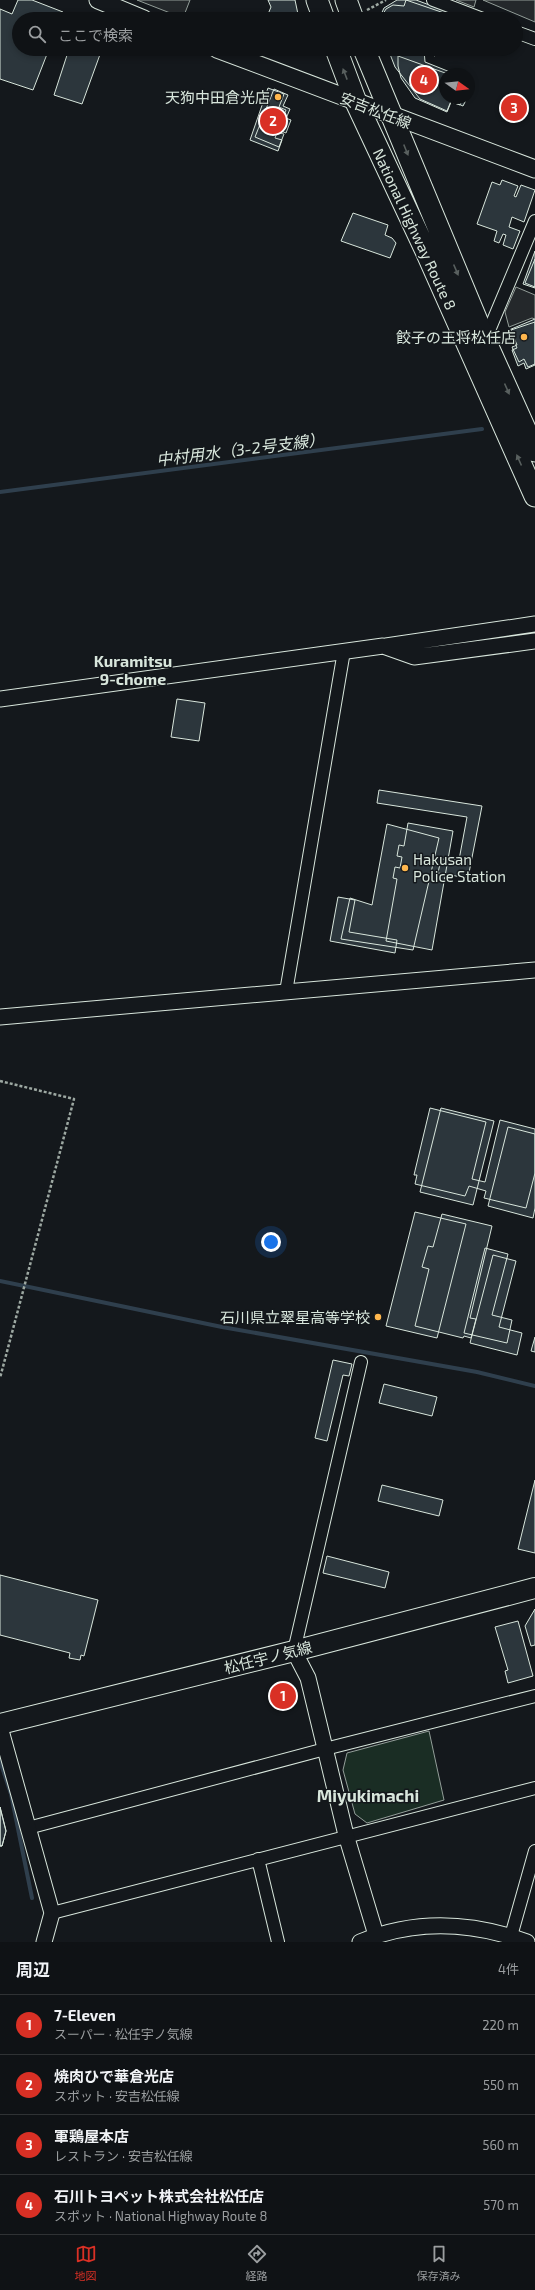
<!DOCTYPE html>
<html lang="ja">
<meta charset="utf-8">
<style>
:root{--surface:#0f1215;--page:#181b1e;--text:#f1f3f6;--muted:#9b9ea0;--line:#2f3234;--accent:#d93025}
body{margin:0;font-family:"Exo 2","Noto Sans JP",sans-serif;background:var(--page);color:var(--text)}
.compass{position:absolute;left:439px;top:68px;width:36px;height:36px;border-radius:50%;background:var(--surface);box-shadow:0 2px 6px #0003;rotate:105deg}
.you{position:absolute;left:271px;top:1242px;width:14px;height:14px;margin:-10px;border:3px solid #fff;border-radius:50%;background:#1a73e8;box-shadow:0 0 0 6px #1a73e833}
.badge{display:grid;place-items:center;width:26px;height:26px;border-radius:50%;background:var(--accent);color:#fff;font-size:13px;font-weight:700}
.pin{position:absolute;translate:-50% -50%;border:2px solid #fff;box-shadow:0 1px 4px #0006}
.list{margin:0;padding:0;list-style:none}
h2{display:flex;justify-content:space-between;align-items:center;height:52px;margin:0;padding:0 16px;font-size:17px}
h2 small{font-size:13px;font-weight:400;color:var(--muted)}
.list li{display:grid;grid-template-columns:26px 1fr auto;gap:12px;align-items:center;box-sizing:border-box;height:60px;padding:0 16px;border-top:1px solid var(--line)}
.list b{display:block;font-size:15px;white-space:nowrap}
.list p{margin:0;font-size:13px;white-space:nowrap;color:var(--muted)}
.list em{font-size:13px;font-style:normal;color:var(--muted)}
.icon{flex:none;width:22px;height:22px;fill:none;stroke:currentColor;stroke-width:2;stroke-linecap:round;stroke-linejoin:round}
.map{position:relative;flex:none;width:535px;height:1942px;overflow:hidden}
.search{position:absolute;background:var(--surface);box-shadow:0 2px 6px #0003;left:12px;right:12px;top:12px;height:44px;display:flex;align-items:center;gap:10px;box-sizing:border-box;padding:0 14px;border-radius:22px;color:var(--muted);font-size:15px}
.sheet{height:292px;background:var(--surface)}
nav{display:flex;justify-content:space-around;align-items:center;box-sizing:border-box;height:56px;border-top:1px solid var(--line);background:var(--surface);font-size:11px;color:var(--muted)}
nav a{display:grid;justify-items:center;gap:2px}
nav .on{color:var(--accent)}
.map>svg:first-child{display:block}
</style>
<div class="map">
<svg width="535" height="1942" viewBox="0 0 535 1942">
<rect width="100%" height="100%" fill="#14181c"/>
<path fill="#1a2d24" stroke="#939e99" d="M429,1731l15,69 -77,23 -12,-9 -12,-44 4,-17z"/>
<path fill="#24282b" stroke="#939e99" d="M137,0h53l-7,18z
M456,0h20l-2,7z
M483,0h52v22z
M516,287l19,8v24l-3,-1 -23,9 -4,-15z"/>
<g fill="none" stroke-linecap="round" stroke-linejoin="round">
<path stroke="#2f3f4d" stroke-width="4" d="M0,492l482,-63
M0,1281l222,46 255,45 58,14
M0,1761l11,33 21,104"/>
</g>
<path fill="#2c363c" stroke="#d8e6dc" d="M18,0h14l31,12 -3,7h-41v30h30l-16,41 -33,-11v-70l12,5z
M268,0h27l4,19h-33l5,-12z
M397,0h19l35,13 2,6h-74l5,-11z
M406,0l44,15 1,4h-71l6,-10 7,-4 11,1z
M89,14l14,5h-16z
M69,49h33l-20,55 -28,-9z
M388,49h49l-2,5 -11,-4 1,12 30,12h-10v24h22l-4,8 -12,-5 -4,10 -27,-12 -25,-32z
M416,49h22l-3,7z
M398,56l50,18h-3v24h18l-3,7 -9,-3 -4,10 -32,-14 -14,-20 -3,-12z
M268,88l16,6 -5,13 7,3 -3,7 8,3 -5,13 -8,-3 -3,8 7,2 -4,11 -28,-11z
M274,89l14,6 -5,11 7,3 -10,24 4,1 -5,13 -24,-10z
M502,180l16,6 -4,10 2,1 5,-12 14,5 -11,32 -12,-5 -3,10 11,4 -7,18 -10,-4 3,-10 -3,-1 -4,9 -5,-2 3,-10 -20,-7 15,-42 8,3z
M353,213l35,12 -3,10 7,3 4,5 -6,15 -49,-17z
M535,251v37l-12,-4z
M535,259v28l-10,-4z
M535,319v46l-9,4 -2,-6 -6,3 -6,-16 5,-2 -8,-18z
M535,322v42l-7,3 -4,-8 -5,3 -7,-15 5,-2 -6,-15z
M177,699l28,4 -6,38 -28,-4z
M379,790l103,16 -14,72 -30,-5 3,-14 18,1 8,-43 -90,-14z
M408,823l45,8 -21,119 -46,-9 11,-62 -4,-1 2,-11 5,1 2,-11 -5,-1 2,-11 5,1z
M387,824l52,14 -26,112 -72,-11 9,-41 22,7z
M338,897l17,3 -6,32 48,8 -2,13 -65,-12z
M430,1108l56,14 -14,57 13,3 15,-62 35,9v44l-9,35 -42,-10 2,-7 -17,-5 -4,10 -50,-12 2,-9h-3z
M441,1108l53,13 -21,84 -53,-13z
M508,1127l27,7v74l-2,10 -45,-12z
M415,1212l51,12 -29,114 -51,-12z
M442,1214l50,12 -22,92 6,1 -5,19 -7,-2 -1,2 -48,-12 14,-57 -7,-2 6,-21 5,1z
M485,1248l23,6 -16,61 20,5 -5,23 -43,-10z
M493,1255l23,6 -17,66 23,6 -5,22 -47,-12z
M535,1337v15l-4,-1z
M333,1360l19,4 -3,12 -6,-1 -16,66 -12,-3z
M384,1384l53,13 -5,19 -53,-13z
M535,1480v73l-17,-4z
M382,1485l61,15 -4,16 -61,-15z
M327,1556l62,16 -4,16 -62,-15z
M0,1575l98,25 -14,56 -3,-1 -1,5 -11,-2 1,-5 -70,-18z
M535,1609v36l-4,1 -6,-20z
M518,1621l15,55 -25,7 -3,-12 3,-1 -13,-43z
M0,1807l6,24 -4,15h-2z
M0,1807l6,24 -4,15h-2z"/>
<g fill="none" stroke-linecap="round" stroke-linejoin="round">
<g stroke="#d8e6dc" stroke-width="14">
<path id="minor" d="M433,0l50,19
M516,32l19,7
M485,340l50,-119
M286,992l58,-341
M294,1651l67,-289
M28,1828l297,-79 210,-53
M258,1859l20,83
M52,1913l483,-125
M511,1936l24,-85"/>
</g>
<g stroke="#d8e6dc" stroke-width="17">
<path id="tertiary" d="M386,646l149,-22
M0,699l383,-53 31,11 121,-16
M0,1017l535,-47
M294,1651l14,27 38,157 30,100
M0,1727l52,186 -8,29
M360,1942c55,-23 112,-20 167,0"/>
</g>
<g stroke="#d8e6dc" stroke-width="19">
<path id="secondary" d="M98,0l46,19
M217,49l318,120"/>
</g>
<g stroke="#d8e6dc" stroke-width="22">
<path id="primary" d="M0,1724l294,-73 241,-63"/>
</g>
<g stroke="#d8e6dc" stroke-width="23">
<path id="trunk" d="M317,0l7,19
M346,0l7,19
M336,49l20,53 69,147 110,247
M364,49l121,291 50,111"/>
</g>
<path stroke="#9da8a2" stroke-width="2.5" stroke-dasharray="3 2" stroke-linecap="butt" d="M367,10l19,-10
M270,53l11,-4
M0,1081l74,18 -74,279"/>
<use href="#minor" stroke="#14181c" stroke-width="12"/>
<use href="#tertiary" stroke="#14181c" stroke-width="15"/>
<use href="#secondary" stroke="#14181c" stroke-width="17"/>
<use href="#primary" stroke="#14181c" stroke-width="20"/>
<use href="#trunk" stroke="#14181c" stroke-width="21"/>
</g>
<defs><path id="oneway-solid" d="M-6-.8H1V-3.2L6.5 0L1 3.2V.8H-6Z"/></defs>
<g fill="#59605f">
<use href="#oneway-solid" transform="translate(345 74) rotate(-111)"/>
<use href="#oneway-solid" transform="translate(406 150) rotate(68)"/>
<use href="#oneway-solid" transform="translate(456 270) rotate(67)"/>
<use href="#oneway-solid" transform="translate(507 389) rotate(66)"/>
<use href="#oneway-solid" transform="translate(519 460) rotate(-114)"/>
</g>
<g fill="#ffb74d" stroke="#14181c" stroke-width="1.5">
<circle cx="278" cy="97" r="4"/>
<circle cx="524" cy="337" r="4"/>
<circle cx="405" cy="868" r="4"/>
<circle cx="378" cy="1317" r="4"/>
</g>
<g text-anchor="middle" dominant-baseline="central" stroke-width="3" stroke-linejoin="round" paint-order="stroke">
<g font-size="15" fill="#d8e6dc" stroke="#14181c" text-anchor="end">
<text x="270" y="97">天狗中田倉光店</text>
<text x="516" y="337">餃子の王将松任店</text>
<text x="413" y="859" text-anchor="start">Hakusan<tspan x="413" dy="17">Police Station</tspan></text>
<text x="370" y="1317">石川県立翠星高等学校</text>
</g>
<g font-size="15" fill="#d8e6dc" stroke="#14181c">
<text transform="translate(376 110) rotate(21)">安吉松任線</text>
<text transform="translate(415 229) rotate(65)">National Highway Route 8</text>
<text transform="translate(268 1657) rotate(-14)">松任宇ノ気線</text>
</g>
<g font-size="16" font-style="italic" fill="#d8e6dc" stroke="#14181c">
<text transform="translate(240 449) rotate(-7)">中村用水（3-2号支線）</text>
</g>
<g font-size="16" font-weight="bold" fill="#d8e6dc" stroke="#14181c">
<text x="133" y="660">Kuramitsu<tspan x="133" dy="18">9-chome</tspan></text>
</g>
<g font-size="17" font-weight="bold" fill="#d8e6dc" stroke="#14181c">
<text x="368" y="1795">Miyukimachi</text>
</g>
</g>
</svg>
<svg class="compass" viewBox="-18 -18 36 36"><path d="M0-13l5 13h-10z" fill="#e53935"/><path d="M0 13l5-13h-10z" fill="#9b9ea0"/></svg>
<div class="you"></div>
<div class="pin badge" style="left:283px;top:1696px">1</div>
<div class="pin badge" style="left:273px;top:121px">2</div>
<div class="pin badge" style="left:514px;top:108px">3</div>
<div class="pin badge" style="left:424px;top:80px">4</div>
<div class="search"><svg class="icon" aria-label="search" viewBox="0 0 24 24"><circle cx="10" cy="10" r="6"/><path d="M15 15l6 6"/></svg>ここで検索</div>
</div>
<section class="sheet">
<h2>周辺<small>4件</small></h2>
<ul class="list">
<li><span class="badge">1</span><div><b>7-Eleven</b><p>スーパー · 松任宇ノ気線</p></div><em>220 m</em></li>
<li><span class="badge">2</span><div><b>焼肉ひで華倉光店</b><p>スポット · 安吉松任線</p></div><em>550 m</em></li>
<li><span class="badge">3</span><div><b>軍鶏屋本店</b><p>レストラン · 安吉松任線</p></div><em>560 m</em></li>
<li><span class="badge">4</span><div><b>石川トヨペット株式会社松任店</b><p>スポット · National Highway Route 8</p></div><em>570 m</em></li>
</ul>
</section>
<nav>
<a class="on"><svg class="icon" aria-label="map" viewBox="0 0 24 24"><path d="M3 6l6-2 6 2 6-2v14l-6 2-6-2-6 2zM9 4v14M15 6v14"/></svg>地図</a>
<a><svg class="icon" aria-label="directions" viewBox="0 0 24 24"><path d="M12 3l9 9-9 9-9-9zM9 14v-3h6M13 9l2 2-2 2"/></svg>経路</a>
<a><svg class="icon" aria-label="saved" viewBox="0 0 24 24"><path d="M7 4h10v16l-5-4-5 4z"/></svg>保存済み</a>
</nav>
